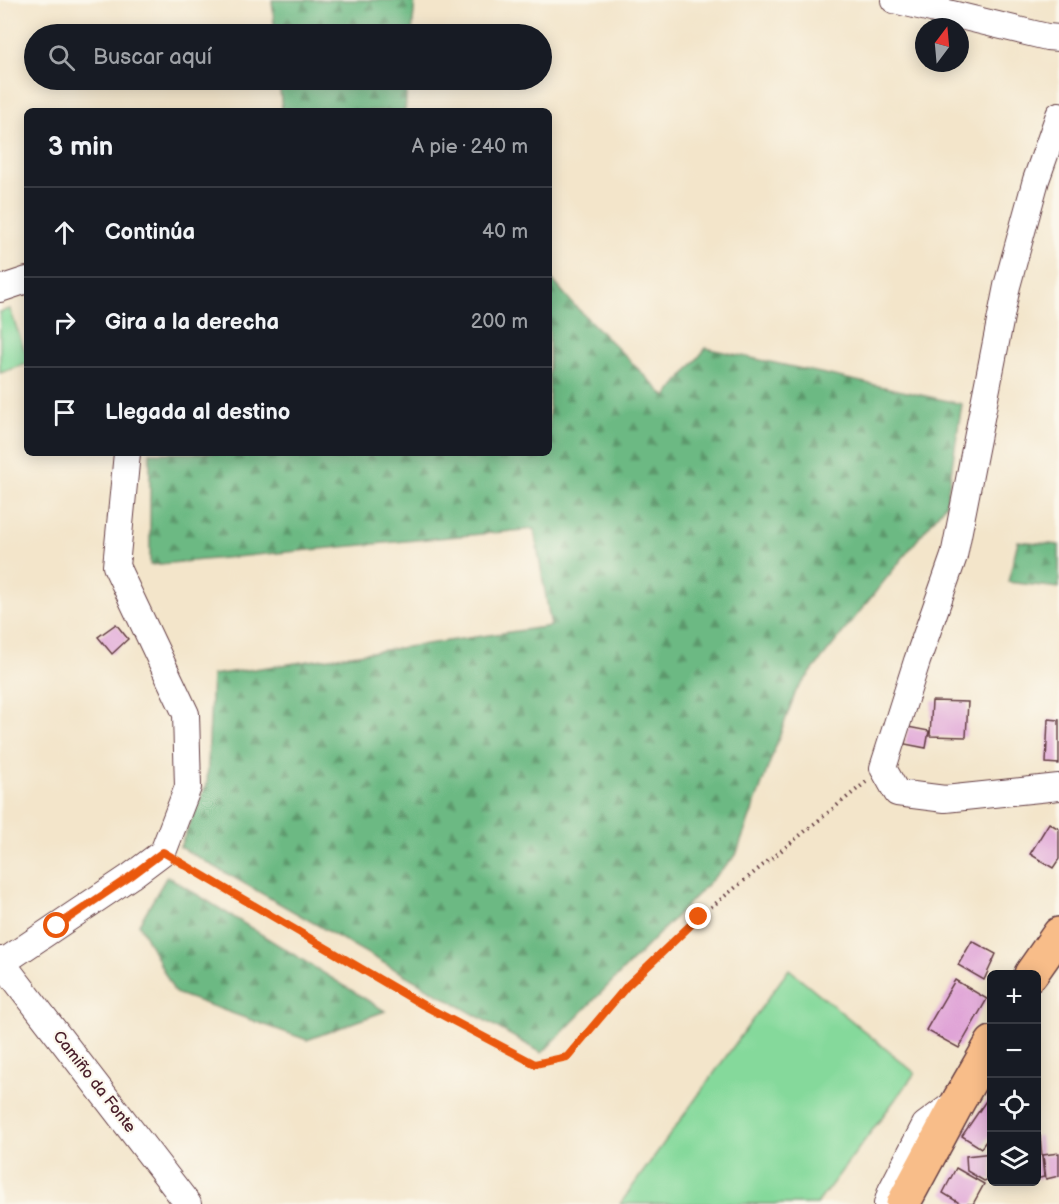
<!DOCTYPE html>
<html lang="es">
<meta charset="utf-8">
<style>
:root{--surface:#171b24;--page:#20242c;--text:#f1f3f6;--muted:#9ea1a6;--line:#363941}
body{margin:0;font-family:"Balsamiq Sans",sans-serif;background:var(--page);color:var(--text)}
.controls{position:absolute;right:18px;bottom:18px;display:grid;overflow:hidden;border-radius:9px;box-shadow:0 3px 15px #0003}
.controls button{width:54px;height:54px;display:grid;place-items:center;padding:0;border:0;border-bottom:2px solid var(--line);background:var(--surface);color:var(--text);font:30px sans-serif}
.compass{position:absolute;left:915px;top:18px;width:54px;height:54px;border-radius:50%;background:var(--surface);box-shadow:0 3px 15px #0003;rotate:16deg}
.stop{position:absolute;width:18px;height:18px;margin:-14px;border:4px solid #ea580c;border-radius:50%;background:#fff}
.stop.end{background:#ea580c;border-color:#fff;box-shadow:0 2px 6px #0008}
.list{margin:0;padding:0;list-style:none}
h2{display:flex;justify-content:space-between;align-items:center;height:78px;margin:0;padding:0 24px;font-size:26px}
h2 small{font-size:20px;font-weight:400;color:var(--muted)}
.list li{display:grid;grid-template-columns:39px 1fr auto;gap:18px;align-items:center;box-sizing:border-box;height:90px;padding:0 24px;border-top:2px solid var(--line)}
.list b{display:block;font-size:22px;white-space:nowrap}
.list em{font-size:20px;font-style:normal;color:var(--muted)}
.icon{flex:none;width:33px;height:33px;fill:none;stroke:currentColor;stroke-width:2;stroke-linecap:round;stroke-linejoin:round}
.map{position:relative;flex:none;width:1059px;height:1204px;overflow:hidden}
.search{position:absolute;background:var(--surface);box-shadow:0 3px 15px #0003;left:24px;top:24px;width:528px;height:66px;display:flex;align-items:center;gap:15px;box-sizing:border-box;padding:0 21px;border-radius:33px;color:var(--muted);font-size:22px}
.panel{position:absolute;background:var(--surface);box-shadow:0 3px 15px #0003;left:24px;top:108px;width:528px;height:348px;border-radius:9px}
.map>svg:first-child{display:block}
</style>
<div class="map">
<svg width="1059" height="1204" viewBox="0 0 1059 1204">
<defs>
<pattern id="forest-firs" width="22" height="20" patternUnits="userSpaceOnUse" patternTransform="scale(1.5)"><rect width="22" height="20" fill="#6cb983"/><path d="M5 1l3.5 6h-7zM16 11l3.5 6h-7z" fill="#5b966b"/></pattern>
</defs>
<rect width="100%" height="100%" fill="#fbf7ec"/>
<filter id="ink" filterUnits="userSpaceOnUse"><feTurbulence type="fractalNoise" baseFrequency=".0167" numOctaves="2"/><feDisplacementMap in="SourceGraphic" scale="12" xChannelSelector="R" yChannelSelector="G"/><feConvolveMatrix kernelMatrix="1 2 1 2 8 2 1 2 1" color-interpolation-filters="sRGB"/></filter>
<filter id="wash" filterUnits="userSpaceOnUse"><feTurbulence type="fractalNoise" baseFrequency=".008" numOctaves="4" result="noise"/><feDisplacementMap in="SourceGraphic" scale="24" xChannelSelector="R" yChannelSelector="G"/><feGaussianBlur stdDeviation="1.35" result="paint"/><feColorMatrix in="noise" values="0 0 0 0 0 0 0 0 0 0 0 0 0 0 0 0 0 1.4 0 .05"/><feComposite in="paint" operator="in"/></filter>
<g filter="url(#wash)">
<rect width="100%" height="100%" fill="#f3e5ca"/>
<path fill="url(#forest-firs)" stroke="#5b6c57" stroke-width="1.5" d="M272,0h143l-3,34h-137z
M279,80h129l-3,31h-123z
M549,276l24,28 93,93 40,-49 256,56 -16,100 -150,187 -60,164 -194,198 -362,-206 27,-64 5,-108 339,-49 -17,-97 -384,36v-112h399z
M1018,541l41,4v43l-51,-6z
M167,876l218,135 -78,29 -132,-47 -36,-69z"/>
<path fill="#85d99b" stroke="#687c63" stroke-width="1.5" d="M10,309l17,48v7l-27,9v-61z
M789,969l126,104 -98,131h-197z"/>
<g id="blocks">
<path fill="#e0a4d7" d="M116,624l12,15 -16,15 -14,-17z
M932,701l36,1 -2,35 -36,-1z
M1048,719l11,1v44l-13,-1z
M908,727l21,4 -3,17 -21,-4z
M1049,823l10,6v30l-6,9 -23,-14z
M972,941l24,13 -12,26 -26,-15z
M955,980l32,19 -28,49 -33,-18z
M992,1092v41l-11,15 -19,-12z
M1036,1136h4l4,41 -8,2z
M992,1153v25l-8,3 -17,-10 -1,-15z
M1059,1153v23l-13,3 -3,-24z
M956,1168l28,16 -11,20h-12l-18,-11z"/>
</g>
</g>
<g filter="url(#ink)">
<use href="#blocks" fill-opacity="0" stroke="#633d43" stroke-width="1.5"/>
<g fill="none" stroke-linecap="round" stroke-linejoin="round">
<g stroke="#633d43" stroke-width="28">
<path id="minor" d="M894,0l153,37 12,1
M1059,115l-23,65 -29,106 -53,270 -37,105 -34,107 14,25 48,6 114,-12
M0,289l27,-9
M0,960l188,244
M2,963l129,-87 32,-24 25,-65 -2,-73 -70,-148 11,-113
M887,1204l4,-13 34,-66 31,-23"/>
</g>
<g stroke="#633d43" stroke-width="36">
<path id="major" d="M1031,974l28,-40
M903,1204l56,-104 33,-57"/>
</g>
<path stroke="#633d43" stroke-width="4" stroke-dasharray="1.5 4.5" stroke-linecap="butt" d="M181,863l242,142 112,59 32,-7 60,-71 72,-69 167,-135"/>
<use href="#minor" stroke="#fff" stroke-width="26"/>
<use href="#major" stroke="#f8bd89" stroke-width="33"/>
</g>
</g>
<g fill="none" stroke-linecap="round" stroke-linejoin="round" filter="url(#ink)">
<path stroke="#ea580c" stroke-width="8" d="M57,926l74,-50 32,-24 260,153 112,59 32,-7 60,-71 72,-69"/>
</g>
<g text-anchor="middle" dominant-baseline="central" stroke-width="4.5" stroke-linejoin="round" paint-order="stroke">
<g font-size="16" fill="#4a1f2b" stroke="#fbf7ec">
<text transform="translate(94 1082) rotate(52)">Camiño da Fonte</text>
</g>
</g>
</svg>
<div class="controls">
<button>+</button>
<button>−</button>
<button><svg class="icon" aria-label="locate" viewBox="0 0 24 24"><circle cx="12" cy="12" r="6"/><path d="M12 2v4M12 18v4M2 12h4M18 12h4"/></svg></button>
<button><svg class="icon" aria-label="layers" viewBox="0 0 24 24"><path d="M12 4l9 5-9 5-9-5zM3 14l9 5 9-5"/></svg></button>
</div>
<svg class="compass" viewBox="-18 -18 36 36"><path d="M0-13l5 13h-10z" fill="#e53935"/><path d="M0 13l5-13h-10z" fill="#9ea1a6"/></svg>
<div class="stop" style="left:57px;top:926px"></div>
<div class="stop end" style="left:699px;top:917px"></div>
<div class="search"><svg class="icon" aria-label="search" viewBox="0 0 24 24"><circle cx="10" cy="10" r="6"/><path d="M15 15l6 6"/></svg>Buscar aquí</div>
<section class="panel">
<h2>3 min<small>A pie · 240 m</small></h2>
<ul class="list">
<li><svg class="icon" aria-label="ahead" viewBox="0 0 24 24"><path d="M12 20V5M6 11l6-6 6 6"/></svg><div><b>Continúa</b></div><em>40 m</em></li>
<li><svg class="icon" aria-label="right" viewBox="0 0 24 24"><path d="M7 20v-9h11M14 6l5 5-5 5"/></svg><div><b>Gira a la derecha</b></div><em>200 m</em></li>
<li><svg class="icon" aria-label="arrive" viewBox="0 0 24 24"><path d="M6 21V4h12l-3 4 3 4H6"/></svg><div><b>Llegada al destino</b></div></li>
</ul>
</section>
</div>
